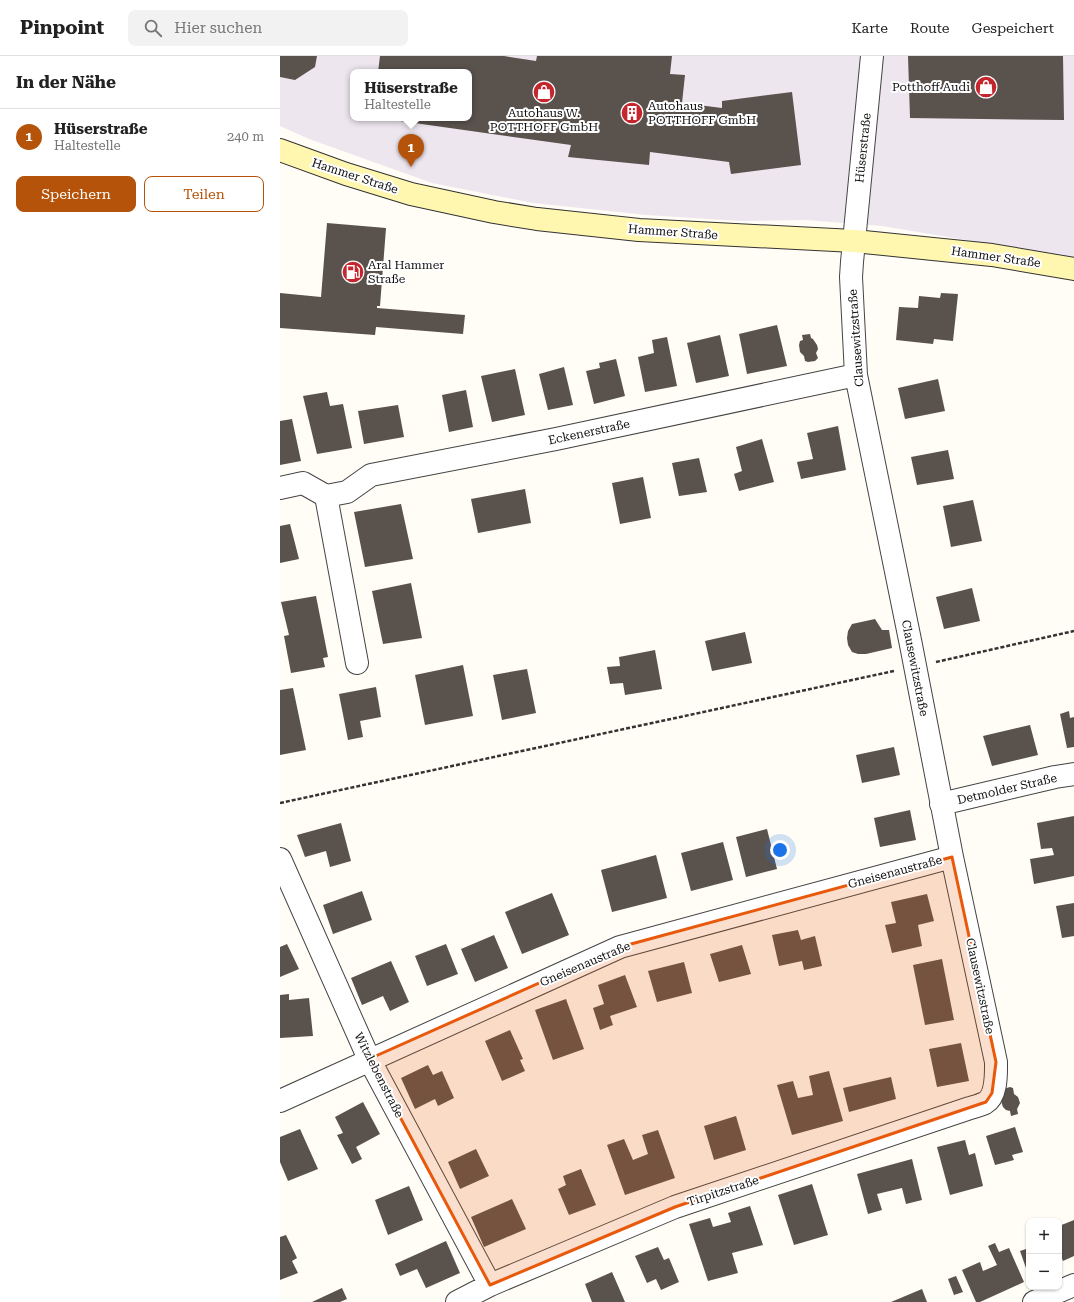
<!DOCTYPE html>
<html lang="de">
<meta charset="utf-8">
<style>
:root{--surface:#fff;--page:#f2f2f2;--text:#222;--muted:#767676;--line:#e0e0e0;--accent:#b45309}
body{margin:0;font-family:"Roboto Serif",serif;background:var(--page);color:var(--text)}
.controls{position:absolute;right:12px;bottom:12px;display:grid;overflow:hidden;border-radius:8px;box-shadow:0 1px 3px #0004}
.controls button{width:36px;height:36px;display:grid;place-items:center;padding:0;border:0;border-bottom:1px solid var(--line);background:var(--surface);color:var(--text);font:20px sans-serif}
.you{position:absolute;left:500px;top:794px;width:14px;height:14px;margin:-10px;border:3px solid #fff;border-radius:50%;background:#1a73e8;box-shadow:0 0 0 6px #1a73e833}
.badge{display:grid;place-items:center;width:26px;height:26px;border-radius:50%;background:var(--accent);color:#fff;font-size:13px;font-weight:700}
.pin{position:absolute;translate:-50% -33px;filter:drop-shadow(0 1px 2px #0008)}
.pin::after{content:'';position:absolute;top:21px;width:14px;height:12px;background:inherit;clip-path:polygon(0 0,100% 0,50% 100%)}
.popup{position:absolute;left:70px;top:13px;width:122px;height:52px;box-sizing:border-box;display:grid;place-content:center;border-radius:8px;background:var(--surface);filter:drop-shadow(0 1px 3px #0005);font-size:13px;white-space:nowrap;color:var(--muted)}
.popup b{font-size:15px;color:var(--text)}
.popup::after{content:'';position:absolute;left:50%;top:100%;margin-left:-8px;border:8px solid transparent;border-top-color:var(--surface)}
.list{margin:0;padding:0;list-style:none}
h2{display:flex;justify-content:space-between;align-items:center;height:52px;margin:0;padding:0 16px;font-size:17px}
h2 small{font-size:13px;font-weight:400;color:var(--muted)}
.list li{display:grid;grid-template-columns:26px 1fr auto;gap:12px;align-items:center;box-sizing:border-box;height:56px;padding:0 16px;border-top:1px solid var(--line)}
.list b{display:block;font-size:15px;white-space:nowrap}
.list p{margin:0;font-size:13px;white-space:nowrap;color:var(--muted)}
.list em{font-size:13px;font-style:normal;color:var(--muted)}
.actions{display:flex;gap:8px;padding:12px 16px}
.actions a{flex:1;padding:9px 0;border:1px solid var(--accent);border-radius:8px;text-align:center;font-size:14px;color:var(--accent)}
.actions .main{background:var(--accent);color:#fff}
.icon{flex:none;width:22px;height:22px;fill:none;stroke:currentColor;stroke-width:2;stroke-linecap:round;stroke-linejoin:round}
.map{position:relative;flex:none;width:794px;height:1246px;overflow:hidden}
header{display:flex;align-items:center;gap:24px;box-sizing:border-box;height:56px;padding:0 20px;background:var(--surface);border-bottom:1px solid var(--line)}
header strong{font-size:19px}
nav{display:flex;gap:22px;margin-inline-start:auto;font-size:14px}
.search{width:280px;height:36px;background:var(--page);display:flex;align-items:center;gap:10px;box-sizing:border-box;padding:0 14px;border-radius:8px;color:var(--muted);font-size:15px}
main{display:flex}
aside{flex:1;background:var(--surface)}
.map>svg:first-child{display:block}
</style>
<header>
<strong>Pinpoint</strong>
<div class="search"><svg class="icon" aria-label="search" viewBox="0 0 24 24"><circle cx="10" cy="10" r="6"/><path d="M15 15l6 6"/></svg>Hier suchen</div>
<nav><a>Karte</a><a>Route</a><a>Gespeichert</a></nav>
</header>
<main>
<aside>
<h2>In der Nähe<small></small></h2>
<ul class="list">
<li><span class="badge">1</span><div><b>Hüserstraße</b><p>Haltestelle</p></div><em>240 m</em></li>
</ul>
<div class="actions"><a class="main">Speichern</a><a>Teilen</a></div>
</aside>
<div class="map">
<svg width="794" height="1246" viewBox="0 0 794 1246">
<rect width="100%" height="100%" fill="#fffdf5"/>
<path fill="#eee6ef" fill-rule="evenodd" d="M0,0h794v202l-192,-32 -77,-6 -65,1 -94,-6 -113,-12 -101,-20 -123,-44 -29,-13zM73,16h116v46h-116z"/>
<path fill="#5a524d" d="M0,0h37l-2,11 -20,13 -15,-3z
M100,0h124l32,5 1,-5h135l-2,18 15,1 -3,28 40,5v-7l70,-9 9,73 -70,9 -2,-12 -79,-10 -1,13 -81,-8 3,-12 -185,-26 83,-1v-46h-91z
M628,0h155l1,64 -154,-2z
M47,167l59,5 -6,78h-3v2l88,7 -2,19 -87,-7 -1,8 -95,-7v-35l41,4z
M661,237l17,1 -5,47 -19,-2 -1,5 -37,-4 3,-33 19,1 1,-12 21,2z
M497,269l10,41 -40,8 -8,-40z
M530,278l1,4 2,1 4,6 1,4 -2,4 2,5 -3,3 -7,1 -3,-1 -1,-5 -4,-4 -1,-7 1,-4 3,-1 -1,-5z
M440,279l9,41 -33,7 -9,-40z
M387,281l10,49 -32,6 -7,-35 16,-4 -2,-13z
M336,303l9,37 -31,8 -8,-33 14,-3 -1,-5z
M284,311l9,38 -25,5 -9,-36z
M235,313l10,46 -33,7 -11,-46z
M658,323l7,32 -40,8 -7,-31z
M186,334l7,37 -24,5 -7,-37z
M47,336l3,14 13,-2 9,44 -35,6 -14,-58z
M118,349l6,32 -40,7 -6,-33z
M12,363l9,42 -21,4v-44z
M558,370l8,44 -45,9 -4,-17 16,-3 -6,-26z
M482,383l12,43 -35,9 -5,-17 8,-3 -6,-24z
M668,394l6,29 -37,6 -6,-28z
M419,402l8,34 -28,4 -7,-33z
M363,421l8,41 -31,6 -8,-41z
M245,433l6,34 -53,10 -7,-34z
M693,444l9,41 -31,6 -8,-41z
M121,448l12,55 -48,8 -11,-55z
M10,468l9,35 -19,4v-37z
M131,527l11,55 -39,6 -11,-53z
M692,532l8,33 -36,8 -8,-32z
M36,540l12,61 -5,1 2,9 -34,6 -7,-37 5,-1 -8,-33z
M595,563l7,11h7l3,18 -26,6h-8l-6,-2 -4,-7 -1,-7 1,-7 4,-7z
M465,576l7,31 -40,8 -7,-30z
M375,594l7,39 -37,6 -2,-12 -13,1 -3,-17 13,-1 -1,-9z
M183,609l10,51 -48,9 -10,-50z
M247,613l9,44 -34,7 -9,-45z
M96,631l5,30 -21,4 3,16 -15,3 -9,-46z
M13,632l13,62 -26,5v-65z
M789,655l1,7 4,-1v30l-7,1 -7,-34z
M750,669l8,30 -46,11 -9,-30z
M614,691l6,28 -38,8 -6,-28z
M630,754l6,30 -36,7 -6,-29z
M794,760v60l-40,8 -4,-25 24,-4 -2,-7 -11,1 -4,-26z
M61,767l10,38 -21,6 -4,-16 -21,6 -8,-22z
M487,773l10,40 -31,8 -10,-40z
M443,786l10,38 -42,11 -10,-38z
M376,799l11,43 -55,14 -11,-42z
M82,835l10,29 -39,14 -10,-29z
M272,837l17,42 -47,19 -17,-42z
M647,838l7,27 -16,4 4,21 -30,7 -7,-28 11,-2 -5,-21z
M794,847v33l-12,2 -6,-32z
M518,874l3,10 14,-4 7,30 -18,4 -2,-9 -23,5 -7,-31z
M214,879l14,33 -33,14 -14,-33z
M7,888l12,25 -19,8v-30z
M166,888l12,30 -31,12 -12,-30z
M462,889l9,29 -32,8 -9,-28z
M662,903l12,61 -29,5 -12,-60z
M111,905l18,41 -19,9 -7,-15 -21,9 -11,-27z
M404,906l8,31 -35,9 -9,-31z
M345,919l12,32 -27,9 3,9 -13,5 -7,-22 11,-4 -6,-19z
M9,938v6l20,-2 4,38 -33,2v-43z
M286,943l18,50 -31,11 -18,-50z
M230,974l13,29 -3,1 5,11 -23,10 -17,-40z
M681,987l8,38 -32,6 -8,-38z
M148,1009l5,10 9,-4 12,27 -16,8 -3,-7 -20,10 -14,-31z
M549,1015l14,50 -51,14 -15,-50 16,-4 5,17 15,-3 -4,-19z
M611,1021l5,22 -47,13 -6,-24z
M730,1031l3,1 1,6 4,3 2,6 -3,6 1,5 -7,2 -1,-5 -4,-1 -3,-3 -2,-6 2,-3 -2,-6 2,-3z
M83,1046l17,32 -24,13 6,12 -10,5 -15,-29 6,-2 -8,-16z
M456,1060l10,34 -32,10 -10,-34z
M735,1071l8,25 -11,3 2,5 -19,5 -9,-29z
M20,1073l18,40 -30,12 -8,-19v-25z
M378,1074l17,48 -50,17 -18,-50 17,-6 9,21 15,-6 -6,-19z
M685,1084l4,15 6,-2 8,33 -33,9 -13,-48z
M196,1093l13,27 -29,13 -12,-27z
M632,1103l10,41 -16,4 -4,-16 -25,6 5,16 -14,4 -11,-40z
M301,1113l15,36 -27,10 -11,-26 8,-4 -3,-9z
M532,1128l16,51 -34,10 -16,-50z
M129,1130l14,34 -35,15 -13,-35z
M232,1143l14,30 -42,18 -13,-30z
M470,1150l13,39 -31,8 6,20 -30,8 -19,-57 21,-6 3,9 18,-5 -3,-9z
M794,1164v36l-11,5 -4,-10v-25z
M6,1179l11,23 -5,3 6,12 -18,7v-43z
M166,1185l14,32 -34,15 -9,-19 -17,7 -5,-12z
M715,1187l4,9 10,-4 15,34 -44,20h-4l-14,-32 18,-8 3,9 14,-6 -9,-19z
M378,1191l6,13 5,-2 10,24 -18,8 -5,-11 -9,4 -12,-27z
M749,1192v19l-3,1 -6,-17z
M332,1216l13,30h-33l-7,-18z
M676,1220l7,16 -9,3 -6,-16z
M62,1232l5,11 -7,3h-28z
M642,1233l5,13h-36z"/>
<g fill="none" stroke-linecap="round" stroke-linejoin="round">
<g stroke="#444" stroke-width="24">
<path id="street" d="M0,432l23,-5 23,13 21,-4 24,-17 185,-36 300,-64
M46,440l31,167
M661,748l114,-27 19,-3
M0,803l89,200 121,226
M0,1045l340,-154 332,-90
M177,1246l33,-17 185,-78 295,-99c5,-1 10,-3 15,-5 12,-7 11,-29 11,-41l-44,-205 -41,-212 -55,-270 -5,-98 1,-15 20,-206
M754,1246l40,-17"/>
</g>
<g stroke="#333" stroke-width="24">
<path id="secondary" d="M0,94l66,24 65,20 83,18 43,7 102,11 215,11 138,14 82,14"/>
</g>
<path stroke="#333" stroke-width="2.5" stroke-dasharray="4 2" stroke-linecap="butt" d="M656,606l138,-31
M0,747l614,-132"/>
<use href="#street" stroke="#fff" stroke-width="22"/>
<use href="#secondary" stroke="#fff6b0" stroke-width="22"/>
</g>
<path fill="#e8590c" fill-opacity="0.2" stroke="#e8590c" stroke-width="3" stroke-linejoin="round" d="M672,801l44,205 -4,31 -6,9 -311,105 -185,78 -121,-226 251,-112z"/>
<defs>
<g id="shop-disc" transform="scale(1.15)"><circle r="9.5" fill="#c4262e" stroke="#fff"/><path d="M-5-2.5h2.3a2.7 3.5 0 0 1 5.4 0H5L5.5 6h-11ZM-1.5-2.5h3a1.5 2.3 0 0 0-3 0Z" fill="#fff"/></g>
<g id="building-disc" transform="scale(1.15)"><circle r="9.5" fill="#c4262e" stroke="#fff"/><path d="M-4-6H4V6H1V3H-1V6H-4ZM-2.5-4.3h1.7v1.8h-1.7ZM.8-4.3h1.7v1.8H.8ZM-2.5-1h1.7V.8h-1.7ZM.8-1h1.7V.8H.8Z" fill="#fff"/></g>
<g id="fuel-disc" transform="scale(1.15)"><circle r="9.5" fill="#c4262e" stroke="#fff"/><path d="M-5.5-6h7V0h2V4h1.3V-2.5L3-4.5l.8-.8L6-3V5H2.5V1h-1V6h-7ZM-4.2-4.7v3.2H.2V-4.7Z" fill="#fff"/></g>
</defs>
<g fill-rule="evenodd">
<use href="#shop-disc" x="706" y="31"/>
<use href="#shop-disc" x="264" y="36"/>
<use href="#building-disc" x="352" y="57"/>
<use href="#fuel-disc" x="73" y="216"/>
</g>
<g text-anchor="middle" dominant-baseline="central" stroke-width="4" stroke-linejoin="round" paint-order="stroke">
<g font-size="12" fill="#111" stroke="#fff" text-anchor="start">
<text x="690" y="31" text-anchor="end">Potthoff Audi</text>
<text x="368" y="50">Autohaus<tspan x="368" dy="14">POTTHOFF GmbH</tspan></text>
<text x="264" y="57" text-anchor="middle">Autohaus W.<tspan x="264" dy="14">POTTHOFF GmbH</tspan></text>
<text x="88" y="209">Aral Hammer<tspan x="88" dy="14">Straße</tspan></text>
</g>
<g font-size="12" fill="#111" stroke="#fff">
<text transform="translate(583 92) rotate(-84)">Hüserstraße</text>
<text transform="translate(75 120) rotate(18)">Hammer Straße</text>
<text transform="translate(393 176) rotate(4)">Hammer Straße</text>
<text transform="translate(716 201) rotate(8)">Hammer Straße</text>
<text transform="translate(576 282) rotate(-94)">Clausewitzstraße</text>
<text transform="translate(309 376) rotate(-12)">Eckenerstraße</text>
<text transform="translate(635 612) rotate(79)">Clausewitzstraße</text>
<text transform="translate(727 733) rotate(-13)">Detmolder Straße</text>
<text transform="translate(615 816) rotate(-15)">Gneisenaustraße</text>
<text transform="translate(305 908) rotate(-23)">Gneisenaustraße</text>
<text transform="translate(700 930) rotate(78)">Clausewitzstraße</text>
<text transform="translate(99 1019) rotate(63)">Witzlebenstraße</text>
<text transform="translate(443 1135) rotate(-18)">Tirpitzstraße</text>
</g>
</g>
</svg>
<div class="controls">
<button>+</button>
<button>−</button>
</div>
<div class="you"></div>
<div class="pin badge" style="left:131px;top:111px">1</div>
<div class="popup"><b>Hüserstraße</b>Haltestelle</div>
</div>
</main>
